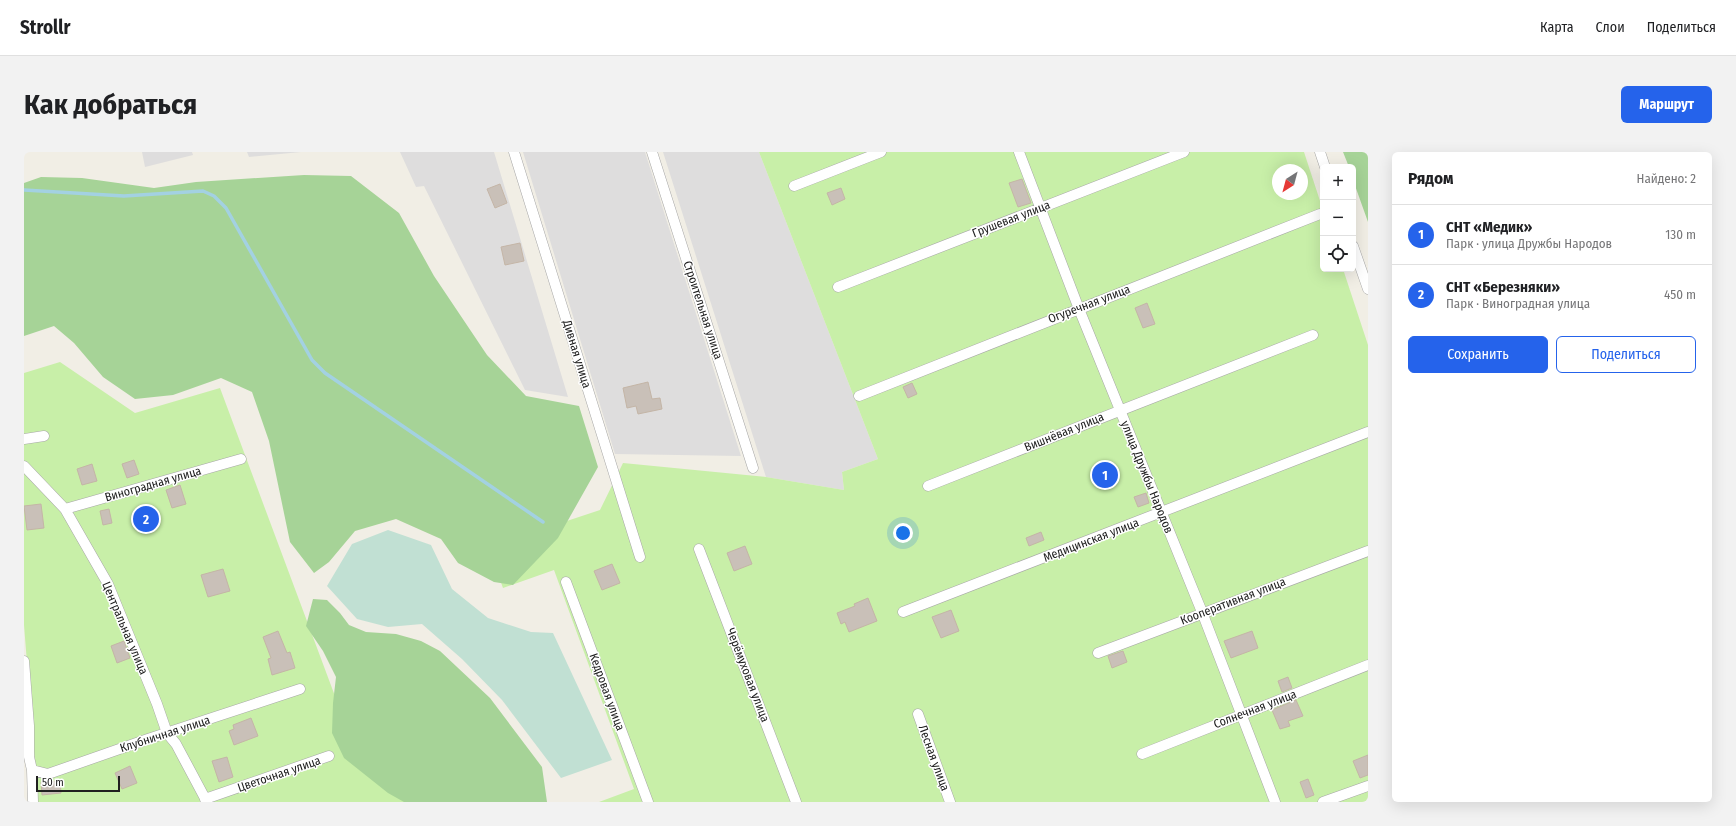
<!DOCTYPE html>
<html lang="ru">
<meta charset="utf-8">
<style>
:root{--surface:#fff;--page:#f2f2f2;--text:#202124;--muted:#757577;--line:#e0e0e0;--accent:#2563eb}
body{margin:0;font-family:"Fira Sans Condensed",sans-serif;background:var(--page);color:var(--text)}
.controls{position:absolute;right:12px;top:12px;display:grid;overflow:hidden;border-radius:6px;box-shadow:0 4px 16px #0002}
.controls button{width:36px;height:36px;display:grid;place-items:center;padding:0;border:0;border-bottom:1px solid var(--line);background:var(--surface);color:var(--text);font:20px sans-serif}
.compass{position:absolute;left:1248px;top:12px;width:36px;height:36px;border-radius:50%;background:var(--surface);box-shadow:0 4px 16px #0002;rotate:216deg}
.scale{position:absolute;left:12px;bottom:10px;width:84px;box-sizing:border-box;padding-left:4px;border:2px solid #202020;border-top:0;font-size:11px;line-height:14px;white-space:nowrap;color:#202020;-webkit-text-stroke:3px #fff;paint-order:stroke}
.you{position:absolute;left:879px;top:381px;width:14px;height:14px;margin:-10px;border:3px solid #fff;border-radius:50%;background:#1a73e8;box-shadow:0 0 0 6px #1a73e833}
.badge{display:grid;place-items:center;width:26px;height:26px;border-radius:50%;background:var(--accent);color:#fff;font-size:13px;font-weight:700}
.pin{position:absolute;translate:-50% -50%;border:2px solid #fff;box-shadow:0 1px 4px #0006}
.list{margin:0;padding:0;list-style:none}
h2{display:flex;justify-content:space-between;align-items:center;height:52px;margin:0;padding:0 16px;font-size:17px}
h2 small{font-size:13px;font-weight:400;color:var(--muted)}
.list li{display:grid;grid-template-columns:26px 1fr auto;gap:12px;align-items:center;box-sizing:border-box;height:60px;padding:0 16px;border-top:1px solid var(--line)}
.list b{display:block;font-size:15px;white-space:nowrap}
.list p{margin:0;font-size:13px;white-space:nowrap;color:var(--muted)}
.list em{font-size:13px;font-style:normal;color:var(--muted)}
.actions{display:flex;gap:8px;padding:12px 16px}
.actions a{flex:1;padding:9px 0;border:1px solid var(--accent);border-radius:6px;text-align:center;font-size:14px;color:var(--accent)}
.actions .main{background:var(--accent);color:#fff}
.icon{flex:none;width:22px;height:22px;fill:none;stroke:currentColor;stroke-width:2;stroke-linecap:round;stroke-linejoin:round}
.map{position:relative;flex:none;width:1344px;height:650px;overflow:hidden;border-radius:6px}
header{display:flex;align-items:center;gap:24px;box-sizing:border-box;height:56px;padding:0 20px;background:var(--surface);border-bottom:1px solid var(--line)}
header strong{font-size:19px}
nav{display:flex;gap:22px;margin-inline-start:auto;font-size:14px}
.intro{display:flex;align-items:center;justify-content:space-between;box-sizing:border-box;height:96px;padding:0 24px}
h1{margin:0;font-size:28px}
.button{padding:10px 18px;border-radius:6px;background:var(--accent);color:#fff;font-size:14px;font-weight:700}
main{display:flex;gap:24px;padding:0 24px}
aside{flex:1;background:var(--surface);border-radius:6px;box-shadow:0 4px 16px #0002}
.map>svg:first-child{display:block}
</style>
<header>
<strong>Strollr</strong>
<nav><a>Карта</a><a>Слои</a><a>Поделиться</a></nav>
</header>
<div class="intro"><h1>Как добраться</h1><a class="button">Маршрут</a></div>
<main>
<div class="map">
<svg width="1344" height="650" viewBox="0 0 1344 650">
<rect width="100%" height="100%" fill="#f1eee5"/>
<path fill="#dedddd" d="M118,0h50l1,3 -48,12z
M223,0h54l-52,5z
M376,0h94l74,245 -43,-7 -101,-204 -8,1z
M499,0h122l96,304 -126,-2z
M639,0h96l119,307 -36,13 2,18 -78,-13z"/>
<path fill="#c8efa8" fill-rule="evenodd" d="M735,0h545l19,58v59h20l25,76v457h-769l35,-13 -80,-219 -51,18 -15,-41 112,-37 23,-47 143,14 78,13 -2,-18 36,-13zM1254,18h24v24h-24z
M36,210l75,51 85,-25 134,359 75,55h-391l-14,-177v-252z"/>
<path fill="#a6d397" d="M1319,0h25v70l-15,-42v-13h-4z
M280,23l47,1 48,37 35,63 53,79 39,41 53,10 19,61 -40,71 -45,47 -19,-3 -36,-19 -17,-24 -45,-20 -41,12 -26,31 -15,11 -24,-31 -21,-101 -17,-49 -31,-14 -48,17 -38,4 -32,-22 -29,-34 -20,-17 -30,10v-153l17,-6 41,1 72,10 42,-6z
M289,447l14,1 13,13 9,12 17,7 30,2 25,7 19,10 50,47 52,69 5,35h-143l-16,-9 -44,-35 -12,-25 1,-30 3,-26 -13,-26 -17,-25z"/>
<path fill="#c1e0d3" d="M364,378l43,15 21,44 36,29 43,14 22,1 59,127 -51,18 -59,-78 -40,-41 -40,-35 -34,3 -31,-8 -30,-33 25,-42z"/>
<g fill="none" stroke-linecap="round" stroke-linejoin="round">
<path stroke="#a3d1e2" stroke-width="3.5" d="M0,38l100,6 79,-5 11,5 12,12 86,152 13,13 218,149"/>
</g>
<path fill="#c9c0b8" stroke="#c4b5a6" d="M998,27l9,24 -13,4 -9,-24z
M476,32l7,19 -12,5 -8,-19z
M817,36l4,11 -13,6 -5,-12z
M496,91l4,18 -19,4 -4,-18z
M1123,151l8,21 -12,4 -8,-20z
M624,230l4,17 8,-1 2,11 -24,5 -2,-8 -9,2 -4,-20z
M888,231l5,11 -9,4 -5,-11z
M110,308l5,14 -12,4 -5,-14z
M68,312l5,17 -15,4 -5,-16z
M156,333l6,19 -14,4 -6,-18z
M1122,341l3,10 -11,4 -4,-10z
M17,352l3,24 -17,2 -3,-24z
M85,357l3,14 -9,2 -3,-14z
M1017,380l3,8 -15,6 -3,-8z
M721,394l7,18 -18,7 -7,-18z
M588,412l8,19 -18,7 -8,-19z
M199,417l7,22 -22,6 -7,-22z
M844,446l9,23 -28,11 -4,-10 -4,2 -4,-11 18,-7 -1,-2z
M927,458l8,21 -18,7 -9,-21z
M254,479l9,22 3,-1 5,16 -23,7 -4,-16 3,-1 -8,-21z
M1228,479l6,17 -27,10 -7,-17z
M100,489l6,17 -13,5 -6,-17z
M1099,499l4,11 -15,6 -4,-12z
M1264,525l4,11 -10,4 -4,-11z
M1272,548l7,16 -15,5 2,5 -10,3 -8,-19z
M227,566l7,18 -24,9 -5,-14 5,-2 -1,-4z
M1344,603v20l-8,3 -7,-17z
M203,605l6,20 -14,5 -7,-21z
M106,614l7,17 -15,6 -7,-16z
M1284,627l6,16 -8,3 -6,-16z
M36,629l1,12 -19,2 -1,-13z"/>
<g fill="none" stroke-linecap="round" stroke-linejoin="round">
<g stroke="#a7a7a7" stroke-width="11">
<path id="street" d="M490,0l126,405
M628,0l101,316
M995,0l60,157 123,303 73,190
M1296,0l5,15
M770,34l87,-34
M1329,94l15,43
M814,135l346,-135
M835,244l461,-182
M0,287l20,-3
M0,314l41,43 43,75 49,120 10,29 9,11 31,58
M904,334l385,-151
M41,357l176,-50
M675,397l97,253
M542,430l82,220
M879,460l465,-180
M1074,501l270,-102
M0,509l5,65v31l3,13 1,32
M894,562l32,88
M1118,602l226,-89
M8,618l16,4 100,-35 152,-50
M181,647l124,-43
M1299,650l45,-16"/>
</g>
<use href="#street" stroke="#fff" stroke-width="10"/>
</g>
<g text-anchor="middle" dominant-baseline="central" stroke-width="3" stroke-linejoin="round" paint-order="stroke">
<g font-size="12" fill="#202020" stroke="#fff">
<text transform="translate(987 67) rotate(-21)">Грушевая улица</text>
<text transform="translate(1065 152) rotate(-21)">Огуречная улица</text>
<text transform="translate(679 158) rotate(72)">Строительная улица</text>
<text transform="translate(553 202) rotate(73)">Дивная улица</text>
<text transform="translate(1040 280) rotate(-22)">Вишнёвая улица</text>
<text transform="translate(1123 325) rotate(68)">улица Дружбы Народов</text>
<text transform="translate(129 332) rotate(-16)">Виноградная улица</text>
<text transform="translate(1067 388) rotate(-21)">Медицинская улица</text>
<text transform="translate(1209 449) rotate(-21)">Кооперативная улица</text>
<text transform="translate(101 476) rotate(67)">Центральная улица</text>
<text transform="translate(724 523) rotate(69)">Черёмуховая улица</text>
<text transform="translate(583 540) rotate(70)">Кедровая улица</text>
<text transform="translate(1231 557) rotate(-21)">Солнечная улица</text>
<text transform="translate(141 582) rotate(-18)">Клубничная улица</text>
<text transform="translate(910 606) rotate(70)">Лесная улица</text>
<text transform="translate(255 622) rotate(-19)">Цветочная улица</text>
</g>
</g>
</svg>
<div class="controls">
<button>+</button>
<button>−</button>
<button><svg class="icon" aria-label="locate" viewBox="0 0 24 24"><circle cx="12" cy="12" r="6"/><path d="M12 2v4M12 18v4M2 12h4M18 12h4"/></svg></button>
</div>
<svg class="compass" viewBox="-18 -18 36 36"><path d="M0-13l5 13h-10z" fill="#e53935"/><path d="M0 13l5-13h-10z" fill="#757577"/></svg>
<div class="scale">50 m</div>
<div class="you"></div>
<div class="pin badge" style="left:1081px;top:323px">1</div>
<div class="pin badge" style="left:122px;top:367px">2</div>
</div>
<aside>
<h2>Рядом<small>Найдено: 2</small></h2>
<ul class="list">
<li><span class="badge">1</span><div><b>СНТ «Медик»</b><p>Парк · улица Дружбы Народов</p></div><em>130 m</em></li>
<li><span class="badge">2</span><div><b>СНТ «Березняки»</b><p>Парк · Виноградная улица</p></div><em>450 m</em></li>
</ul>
<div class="actions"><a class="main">Сохранить</a><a>Поделиться</a></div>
</aside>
</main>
